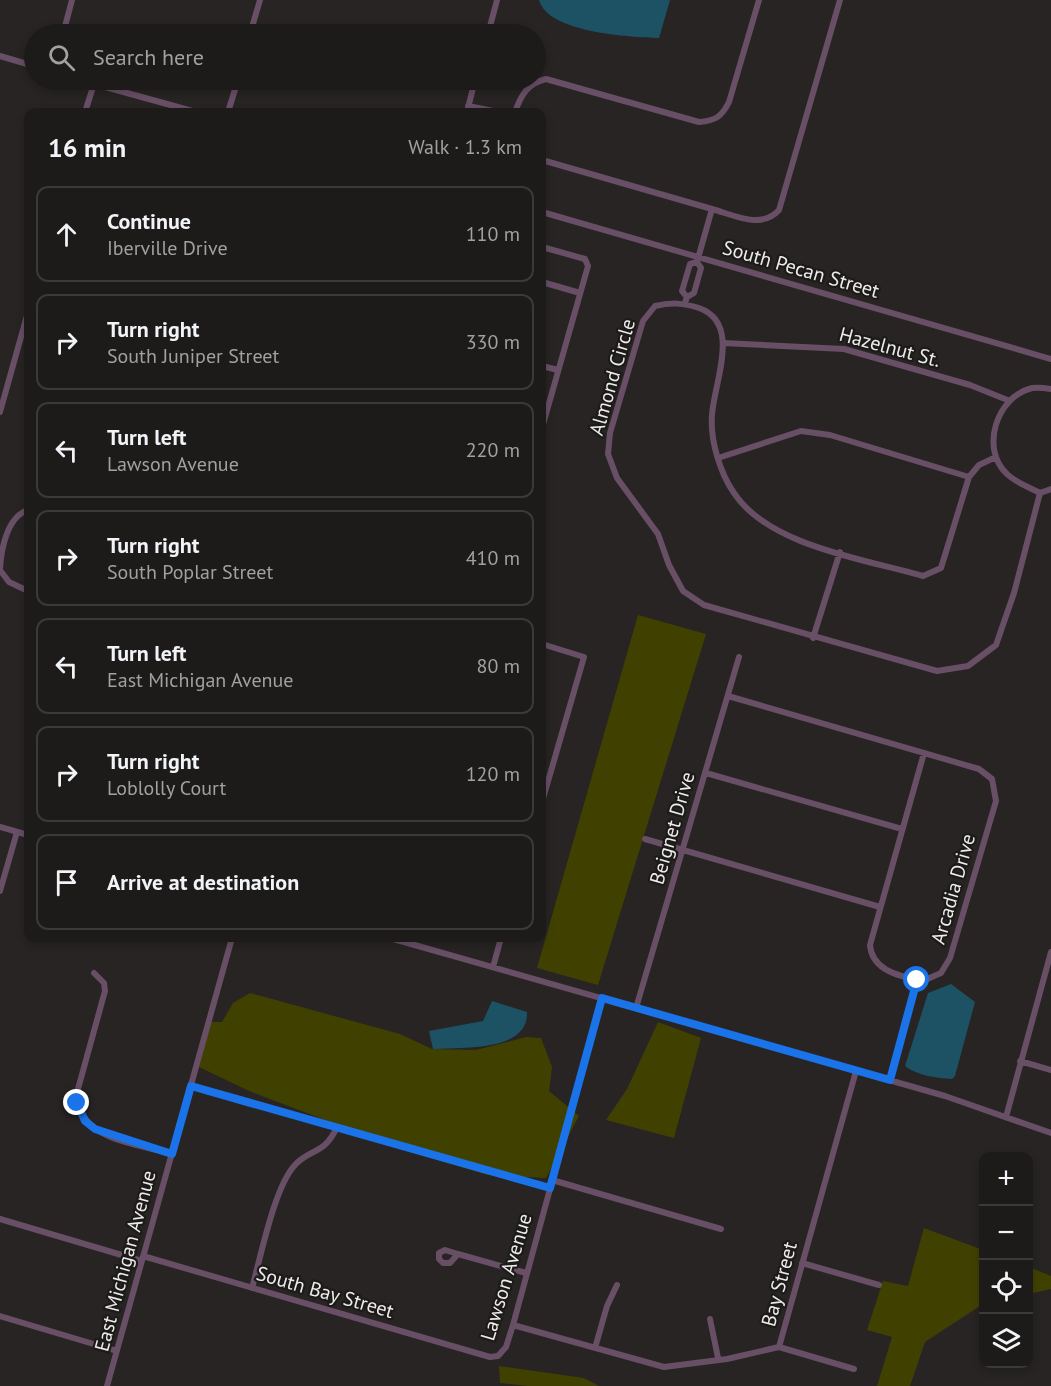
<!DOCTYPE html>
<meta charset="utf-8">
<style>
:root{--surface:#1d1b1a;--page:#2a2827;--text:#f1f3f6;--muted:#a0a1a2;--line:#3b3939}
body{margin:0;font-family:"PT Sans",sans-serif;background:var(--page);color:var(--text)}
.controls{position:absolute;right:18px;bottom:18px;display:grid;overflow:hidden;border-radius:12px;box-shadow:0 3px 9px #0003}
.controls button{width:54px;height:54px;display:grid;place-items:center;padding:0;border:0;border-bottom:2px solid var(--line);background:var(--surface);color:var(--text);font:30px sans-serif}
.stop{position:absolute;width:18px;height:18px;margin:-14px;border:4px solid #1a73e8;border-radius:50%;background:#fff}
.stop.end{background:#1a73e8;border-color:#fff;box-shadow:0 2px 6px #0008}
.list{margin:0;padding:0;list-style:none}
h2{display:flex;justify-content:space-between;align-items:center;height:78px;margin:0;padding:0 24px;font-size:26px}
h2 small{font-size:20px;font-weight:400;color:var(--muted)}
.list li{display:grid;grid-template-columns:39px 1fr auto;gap:18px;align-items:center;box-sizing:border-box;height:96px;margin:0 12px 12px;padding:0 12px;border:2px solid var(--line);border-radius:12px}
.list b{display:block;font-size:22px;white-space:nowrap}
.list p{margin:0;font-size:20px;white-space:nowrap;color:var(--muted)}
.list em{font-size:20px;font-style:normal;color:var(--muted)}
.icon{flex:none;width:33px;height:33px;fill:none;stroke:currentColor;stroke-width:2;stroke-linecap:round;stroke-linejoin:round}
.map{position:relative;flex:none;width:1051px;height:1386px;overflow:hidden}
.search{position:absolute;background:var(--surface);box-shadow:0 3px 9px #0003;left:24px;top:24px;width:522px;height:66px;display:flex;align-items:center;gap:15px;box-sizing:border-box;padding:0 21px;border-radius:33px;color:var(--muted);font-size:22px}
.panel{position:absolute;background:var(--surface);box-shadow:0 3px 9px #0003;left:24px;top:108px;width:522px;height:834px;border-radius:12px}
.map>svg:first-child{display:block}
</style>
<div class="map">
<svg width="1051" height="1386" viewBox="0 0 1051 1386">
<rect width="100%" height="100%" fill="#272423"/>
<path fill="#404100" d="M638,615l68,19 -108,351 -61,-17z
M250,993l150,41 32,15 44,1 50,-13 15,1 11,29 -3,24 30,25 -33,62 -58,-3 -81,-24 -158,-60 -50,-24 12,-45h11l11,-19z
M658,1022l43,16 -27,100 -68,-18 21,-31z
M924,1228l59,22v54l-58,38 -15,44h-33l15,-49 -25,-7 16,-49 25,5z
M1029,1267l22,9v13l-22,5z
M499,1366l85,12 15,8h-71l-28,-3z"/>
<path fill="#1c5264" d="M539,0h131l-11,38c-29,-1 -111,-5 -120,-38z
M951,984l24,18 -20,74 -3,3c-15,-1 -34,-3 -47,-13l23,-73z
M492,1001l35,11c2,40 -65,35 -94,37l-4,-18 54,-10z"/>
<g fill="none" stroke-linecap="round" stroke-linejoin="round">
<path stroke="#684f66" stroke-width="6" d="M63,34l9,-34
M250,34l10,-34
M488,34l9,-34
M0,56l34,10
M80,80l116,32
M468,106l30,6
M85,112l9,-28
M228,112l10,-32
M467,112l8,-32
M515,112c6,-17 13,-29 31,-33l153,43c17,-1 23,-6 30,-20l30,-102
M542,160l170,49
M542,212l509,147
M542,247l43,12 3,7 -46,162
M542,282l38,11
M687,297l-5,-6 8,-27 7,-2
M685,303l2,-6 7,-4 7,-25 -4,-6 15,-53c22,6 49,21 67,1l61,-210
M723,343l121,6 126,36 40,16
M542,366l16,4
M1051,389c-6,-1 -13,-2 -19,-1 -36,9 -52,61 -25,86 9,9 22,13 33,19l11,-4
M0,412l28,-100
M996,457l-17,8 -10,12 -28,91 -18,8c-59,-17 -154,-30 -189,-83 -14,-20 -24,-53 -22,-78 2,-33 30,-92 -13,-107 -16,-5 -27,-6 -44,-2l-12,15 -33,112 -2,21 9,24 41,56 11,31 14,26 21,14 233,66 31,-5 28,-21 18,-52 26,-100
M718,458l83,-27 29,4 139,42
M28,510c-21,7 -27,39 -28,60l9,12 19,9
M813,638l27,-86
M542,644l42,13 -42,145
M728,696l251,73 13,10 4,22 -46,157 -9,15 -16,7c-22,-2 -53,-9 -55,-35l54,-192
M706,773l196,56
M0,827l28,8
M645,839l235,68
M0,891l17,-59
M390,938l555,158 106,37
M493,967l8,-29
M94,973l10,10 1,8 -27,98c-5,50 56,54 94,65
M636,1008l103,-351
M1020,1061l31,9
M890,1080l27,-101
M191,1086l359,102
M1006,1117l45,-165
M552,1180l169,49
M0,1219l142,42
M445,1250l13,4 -8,9h-7l-4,-4v-6z
M458,1254l68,19
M143,1256l347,101 8,-1 8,-9 7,-22 89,-327
M802,1263l77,22
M252,1288c9,-32 22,-99 42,-122 15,-18 30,-10 43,-39
M0,1316l117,35
M710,1319l8,39
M513,1325l151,42 63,-8 52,-12 77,-276
M779,1347l75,22
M595,1348l12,-42 10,-21
M107,1386l125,-448"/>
</g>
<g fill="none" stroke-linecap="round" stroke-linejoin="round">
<path stroke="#1a73e8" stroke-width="8" d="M77,1103l8,18 10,8 77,25 19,-68 359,102 52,-190 288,82 27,-100"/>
</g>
<g text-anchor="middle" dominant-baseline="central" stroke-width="4.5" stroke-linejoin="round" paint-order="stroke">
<g font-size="20" fill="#eeeceb" stroke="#1d1b1a">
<text transform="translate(801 269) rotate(16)">South Pecan Street</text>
<text transform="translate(890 347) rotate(15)">Hazelnut St.</text>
<text transform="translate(612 377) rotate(-74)">Almond Circle</text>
<text transform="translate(672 828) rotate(-74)">Beignet Drive</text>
<text transform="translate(953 889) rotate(-74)">Arcadia Drive</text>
<text transform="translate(125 1261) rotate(-75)">East Michigan Avenue</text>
<text transform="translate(506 1277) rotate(-73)">Lawson Avenue</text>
<text transform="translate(779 1284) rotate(-75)">Bay Street</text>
<text transform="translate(325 1292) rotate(16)">South Bay Street</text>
</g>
</g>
</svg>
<div class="controls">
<button>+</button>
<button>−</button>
<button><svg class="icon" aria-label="locate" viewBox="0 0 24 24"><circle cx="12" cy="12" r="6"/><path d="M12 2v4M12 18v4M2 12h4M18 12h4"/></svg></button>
<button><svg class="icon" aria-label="layers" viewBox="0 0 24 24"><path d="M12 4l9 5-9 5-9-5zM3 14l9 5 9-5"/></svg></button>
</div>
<div class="stop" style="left:917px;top:980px"></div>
<div class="stop end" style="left:77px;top:1103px"></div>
<div class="search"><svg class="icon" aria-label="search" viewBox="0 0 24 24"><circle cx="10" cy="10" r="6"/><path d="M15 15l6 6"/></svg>Search here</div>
<section class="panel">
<h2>16 min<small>Walk · 1.3 km</small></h2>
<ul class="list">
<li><svg class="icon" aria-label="ahead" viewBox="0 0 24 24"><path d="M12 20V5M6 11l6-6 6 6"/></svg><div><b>Continue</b><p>Iberville Drive</p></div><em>110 m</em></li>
<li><svg class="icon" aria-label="right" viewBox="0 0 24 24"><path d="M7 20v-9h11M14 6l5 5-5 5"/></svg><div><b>Turn right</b><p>South Juniper Street</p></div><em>330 m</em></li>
<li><svg class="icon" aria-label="left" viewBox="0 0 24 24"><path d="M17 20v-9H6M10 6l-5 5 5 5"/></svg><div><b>Turn left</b><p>Lawson Avenue</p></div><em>220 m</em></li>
<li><svg class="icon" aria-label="right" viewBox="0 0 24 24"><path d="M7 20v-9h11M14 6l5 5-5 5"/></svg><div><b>Turn right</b><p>South Poplar Street</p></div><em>410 m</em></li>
<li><svg class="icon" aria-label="left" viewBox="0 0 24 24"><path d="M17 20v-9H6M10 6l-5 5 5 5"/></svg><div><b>Turn left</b><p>East Michigan Avenue</p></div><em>80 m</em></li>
<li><svg class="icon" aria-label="right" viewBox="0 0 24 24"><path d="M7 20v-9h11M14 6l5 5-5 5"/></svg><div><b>Turn right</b><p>Loblolly Court</p></div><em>120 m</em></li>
<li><svg class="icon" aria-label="arrive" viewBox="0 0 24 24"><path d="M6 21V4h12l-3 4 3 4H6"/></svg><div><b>Arrive at destination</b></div></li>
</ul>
</section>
</div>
